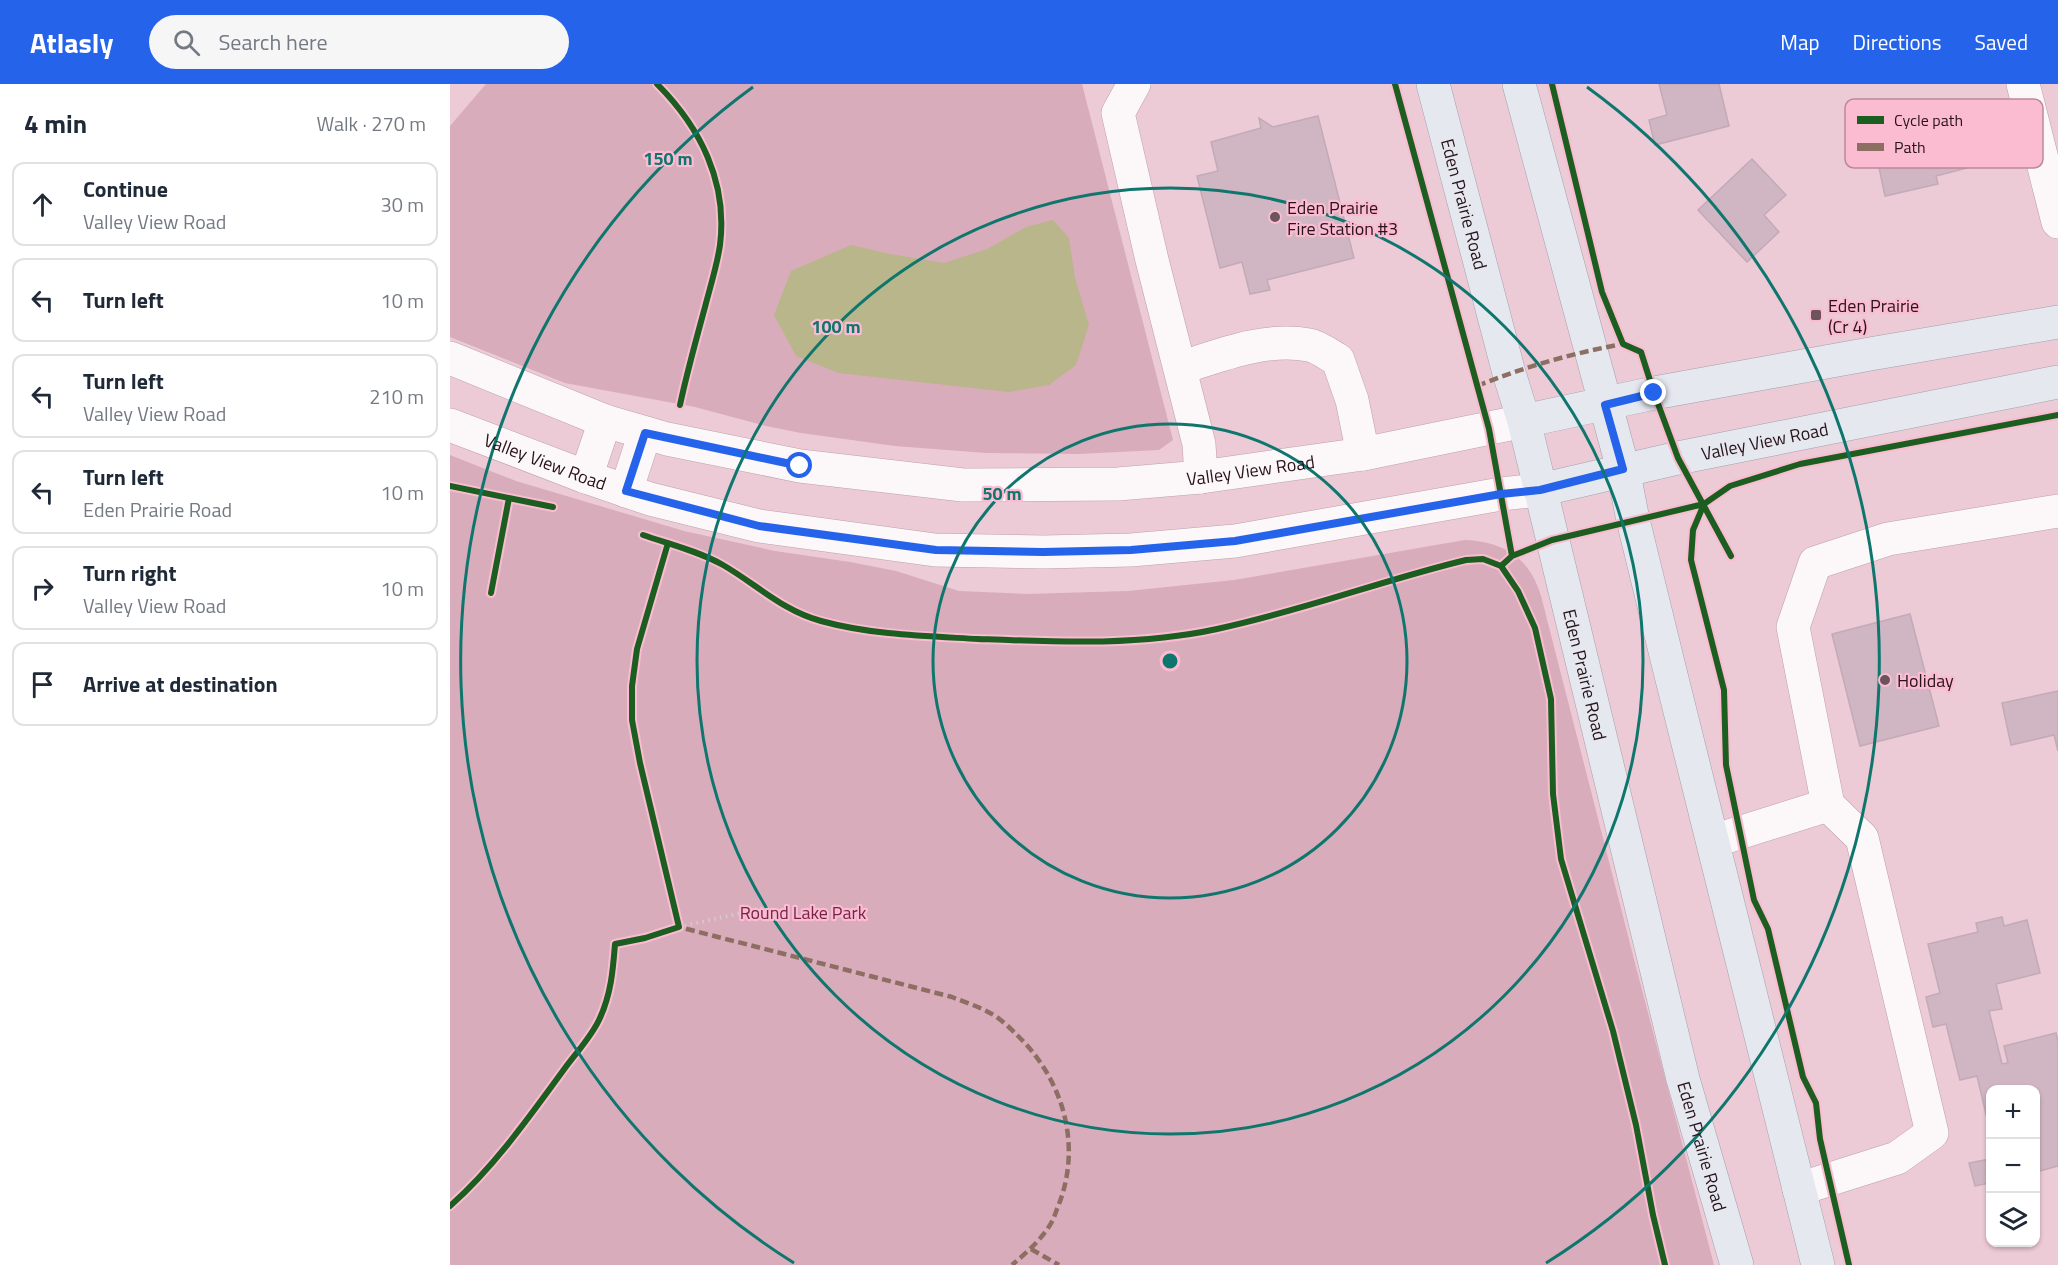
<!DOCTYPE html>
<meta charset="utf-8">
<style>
:root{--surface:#fff;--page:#f6f6f7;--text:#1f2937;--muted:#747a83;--line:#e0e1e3;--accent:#2563eb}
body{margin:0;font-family:"Titillium Web",sans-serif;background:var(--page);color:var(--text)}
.controls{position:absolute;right:18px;bottom:18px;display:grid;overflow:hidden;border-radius:12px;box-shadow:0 2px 4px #0004}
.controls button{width:54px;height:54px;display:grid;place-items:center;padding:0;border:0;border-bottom:2px solid var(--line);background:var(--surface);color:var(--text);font:30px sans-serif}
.stop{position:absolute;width:18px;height:18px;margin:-14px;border:4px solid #2563eb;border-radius:50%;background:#fff}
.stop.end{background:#2563eb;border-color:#fff;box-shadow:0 2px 6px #0008}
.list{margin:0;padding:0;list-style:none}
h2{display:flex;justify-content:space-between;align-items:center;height:78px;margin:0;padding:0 24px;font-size:26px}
h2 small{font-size:20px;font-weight:400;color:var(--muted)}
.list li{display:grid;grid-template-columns:39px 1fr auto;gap:18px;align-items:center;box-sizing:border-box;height:84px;margin:0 12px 12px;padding:0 12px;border:2px solid var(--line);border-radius:12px}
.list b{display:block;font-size:22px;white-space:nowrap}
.list p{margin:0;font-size:20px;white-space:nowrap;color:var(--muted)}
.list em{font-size:20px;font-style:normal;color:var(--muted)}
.icon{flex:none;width:33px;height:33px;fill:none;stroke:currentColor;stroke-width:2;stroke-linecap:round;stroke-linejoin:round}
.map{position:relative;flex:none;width:1608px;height:1181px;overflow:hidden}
header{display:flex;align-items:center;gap:36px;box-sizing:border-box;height:84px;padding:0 30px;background:var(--accent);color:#fff}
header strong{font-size:28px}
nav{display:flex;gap:33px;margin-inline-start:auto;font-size:21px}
.search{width:420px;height:54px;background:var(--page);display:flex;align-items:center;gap:15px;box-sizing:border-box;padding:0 21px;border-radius:33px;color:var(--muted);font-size:22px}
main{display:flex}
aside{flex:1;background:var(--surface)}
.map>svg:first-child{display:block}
</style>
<header>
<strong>Atlasly</strong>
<div class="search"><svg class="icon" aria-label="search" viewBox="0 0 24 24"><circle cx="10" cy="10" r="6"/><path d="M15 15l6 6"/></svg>Search here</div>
<nav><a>Map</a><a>Directions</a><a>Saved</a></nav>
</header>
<main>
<aside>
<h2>4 min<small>Walk · 270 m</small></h2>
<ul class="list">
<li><svg class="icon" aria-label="ahead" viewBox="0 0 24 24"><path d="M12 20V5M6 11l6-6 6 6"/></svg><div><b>Continue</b><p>Valley View Road</p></div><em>30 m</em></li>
<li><svg class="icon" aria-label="left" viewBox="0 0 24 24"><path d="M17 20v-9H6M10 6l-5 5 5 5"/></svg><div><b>Turn left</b></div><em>10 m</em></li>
<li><svg class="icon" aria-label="left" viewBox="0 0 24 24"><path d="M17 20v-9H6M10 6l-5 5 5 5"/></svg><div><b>Turn left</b><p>Valley View Road</p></div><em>210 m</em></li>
<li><svg class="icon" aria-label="left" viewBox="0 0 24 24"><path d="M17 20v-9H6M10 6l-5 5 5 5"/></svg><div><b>Turn left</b><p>Eden Prairie Road</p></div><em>10 m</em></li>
<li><svg class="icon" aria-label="right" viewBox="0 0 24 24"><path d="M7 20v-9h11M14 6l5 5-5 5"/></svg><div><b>Turn right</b><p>Valley View Road</p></div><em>10 m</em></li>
<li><svg class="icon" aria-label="arrive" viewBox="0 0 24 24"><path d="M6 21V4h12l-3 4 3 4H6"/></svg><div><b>Arrive at destination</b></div></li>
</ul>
</aside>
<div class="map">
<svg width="1608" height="1181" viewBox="0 0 1608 1181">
<rect width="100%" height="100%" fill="#eccad6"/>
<path fill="#d8acbb" d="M36,0h596l91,356 -14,10 -81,4 -92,-1 -91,-7 -94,-13 -35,-7 -71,-19 -130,-24 -115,-46v-211z
M0,371l66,26 168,50 91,20 75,11 46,9 63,20 68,3 101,-3 106,-11 231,-40c39,2 64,17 76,56l95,371 78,298h-1264z"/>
<path fill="#b8b68a" d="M603,136l16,18 6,40 14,47 -13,40 -27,20 -40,7 -170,-19 -43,-17 -22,-41 17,-44 60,-26 39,9 54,9 43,-14 39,-22z"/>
<path fill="#d0b6c3" stroke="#c2aab6" stroke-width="1.5" d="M1209,0h60l10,42 -74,19 -6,-25 18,-5z
M868,32l36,142 -87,22 3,10 -20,4 -8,-32 -22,6 -23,-92 21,-5 -7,-29 50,-14 -2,-10 14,9z
M1509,49l8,35 -31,8 2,8 -53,12 -9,-43z
M1302,75l34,36 -22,20 15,17 -32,30 -49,-52z
M1460,530l29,112 -79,20 -28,-112z
M1608,607v60l-4,-16 -43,10 -9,-42z
M1552,833l2,9 23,-6 13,53 -44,11 6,25 -13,2 13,53 6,-1 -4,-17 52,-13 2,9v124l-22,6v-82h-46v41l-13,-55 -17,4 -14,-56 -13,3 -7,-30 14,-4 -12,-49 50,-12 -2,-9z
M1540,1075v24l-15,3 -6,-23z"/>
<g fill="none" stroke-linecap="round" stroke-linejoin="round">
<g stroke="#bca1ab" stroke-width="34">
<g id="minor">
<path d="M684,0l-16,29 34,147 47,184 2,33"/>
<path d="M1573,0l35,138"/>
<path id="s1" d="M0,274l155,63 62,18 133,27 163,19 155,-1 83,-7 162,-23 161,-33"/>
<path d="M730,284c41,-13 85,-31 129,-23 10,2 20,10 29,15l14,40 11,54"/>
<path id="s2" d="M0,341l136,52 64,22 109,27 176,24 108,2 88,-2 104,-9 266,-47 39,-4"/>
<path d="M136,393l19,-56"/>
<path d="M176,407l19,-58"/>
<path d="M1263,757l115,-36"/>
<path d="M1349,1105l98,-31 35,-25 -70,-295 -34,-33 -35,-178 22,-64 73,-24 170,-28"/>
</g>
</g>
<g stroke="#a4a0ae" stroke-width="34">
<g id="major">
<path id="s3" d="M983,0l76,289 15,48 159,658 54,186"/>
<path d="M1069,0l104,385 10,51 35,143 150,602"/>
<path d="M1074,337l130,-28 216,-39 188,-32"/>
<path id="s4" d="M1090,406l138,-32 380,-76"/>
</g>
</g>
<path stroke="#d5cbce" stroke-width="4" stroke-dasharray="1.5 4.5" stroke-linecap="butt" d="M229,843l93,-21"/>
<use href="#minor" stroke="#fcf7f9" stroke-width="33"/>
<use href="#major" stroke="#e5e8ee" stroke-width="33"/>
<path stroke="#8d6e63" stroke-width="4.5" stroke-dasharray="9 4.5" stroke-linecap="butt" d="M1027,302c47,-19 96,-33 146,-42
M223,845l6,-2 273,70c12,5 26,9 38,16 10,5 20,15 28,23 45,44 64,108 41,168 -3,7 -5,15 -9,21 -10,16 -24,28 -38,40
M581,1165l28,16"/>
<g stroke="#fbbbd1" stroke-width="10">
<path id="cycleway" d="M207,0c43,43 71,98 63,161 -3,21 -10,42 -15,62 -9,33 -18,65 -25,98
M945,0l94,345 23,127
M1102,0l50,208 21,52 18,8 13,41 24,65 53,98
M0,402l103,21
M1254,420l-11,26 -2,30 33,130 2,75 28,135 14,29 35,148 13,26 4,36 29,126
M193,451c26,9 55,16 80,30 33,19 60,46 98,56 51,14 104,15 157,18 79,3 161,7 239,-10 85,-18 166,-49 249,-69l17,-1 18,7 17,25 17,37 16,71 2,95 8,65 52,172 23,94 17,90 12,50
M1051,482l11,-10 40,-16 152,-36 26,-18 70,-22 258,-49
M41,509l18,-95
M0,1122c44,-39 80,-90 115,-138 11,-15 26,-31 34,-48 12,-25 14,-50 16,-76l30,-6 34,-11 -39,-164 -8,-43v-34l5,-37 31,-106"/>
</g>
<use href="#cycleway" stroke="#1b5e20" stroke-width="6"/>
</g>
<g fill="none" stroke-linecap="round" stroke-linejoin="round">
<path stroke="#2563eb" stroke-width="8" d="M350,382l-155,-33 -19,58 133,35 177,24 107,2 88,-2 104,-9 266,-47 39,-4 83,-21 -18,-64 49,-12"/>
</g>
<g fill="none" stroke="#0f766e" stroke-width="3">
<circle cx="720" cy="577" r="237"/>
<circle cx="720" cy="577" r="473"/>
<path d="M344 1179A710 710 0 0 1 303 3M1137 3A710 710 0 0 1 1096 1179"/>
</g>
<g fill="#6d535c" stroke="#fbbbd1" stroke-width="2">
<circle cx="825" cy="133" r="6"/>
<rect x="1360" y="225" width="12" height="12" rx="3"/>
<circle cx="1435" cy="596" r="6"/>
</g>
<g text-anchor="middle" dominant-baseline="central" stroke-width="4.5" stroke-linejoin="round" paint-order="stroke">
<g font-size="18" fill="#29131b" stroke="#fbbbd1">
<text stroke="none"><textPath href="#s3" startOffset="124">Eden Prairie Road</textPath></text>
<text stroke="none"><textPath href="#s4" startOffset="230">Valley View Road</textPath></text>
<text stroke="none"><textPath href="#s2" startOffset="102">Valley View Road</textPath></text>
<text stroke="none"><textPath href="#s1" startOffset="820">Valley View Road</textPath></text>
<text stroke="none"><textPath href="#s3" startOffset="610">Eden Prairie Road</textPath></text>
<text stroke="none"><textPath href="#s3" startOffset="1096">Eden Prairie Road</textPath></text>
</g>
<g font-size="18" fill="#29131b" stroke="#fbbbd1" text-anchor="start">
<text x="837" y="123">Eden Prairie<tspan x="837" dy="21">Fire Station #3</tspan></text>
<text x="1378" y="221">Eden Prairie<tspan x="1378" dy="21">(Cr 4)</tspan></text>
<text x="1447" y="596">Holiday</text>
</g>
<g font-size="18" fill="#762348" stroke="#fbbbd1">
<text x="353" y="828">Round Lake Park</text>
</g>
</g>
<rect x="1395" y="15" width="198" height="69" rx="9" fill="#fbbbd1" stroke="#bc899a" stroke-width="1.5"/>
<rect x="1407" y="32" width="27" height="8" fill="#1b5e20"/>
<rect x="1407" y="59" width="27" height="8" fill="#8d6e63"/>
<g font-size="16" fill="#29131b">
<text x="1444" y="42">Cycle path</text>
<text x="1444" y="69">Path</text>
</g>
<circle cx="720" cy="577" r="9" fill="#0f766e" stroke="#fbbbd1" stroke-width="3"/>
<g font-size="18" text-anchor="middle" font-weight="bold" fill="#0f766e" stroke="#fbbbd1" stroke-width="4.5" stroke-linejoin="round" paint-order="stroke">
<text x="218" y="81">150 m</text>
<text x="386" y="249">100 m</text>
<text x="552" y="416">50 m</text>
</g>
</svg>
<div class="controls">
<button>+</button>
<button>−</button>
<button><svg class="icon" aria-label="layers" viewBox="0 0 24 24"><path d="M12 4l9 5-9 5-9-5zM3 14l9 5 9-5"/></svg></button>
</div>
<div class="stop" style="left:350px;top:382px"></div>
<div class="stop end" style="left:1204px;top:309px"></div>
</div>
</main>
